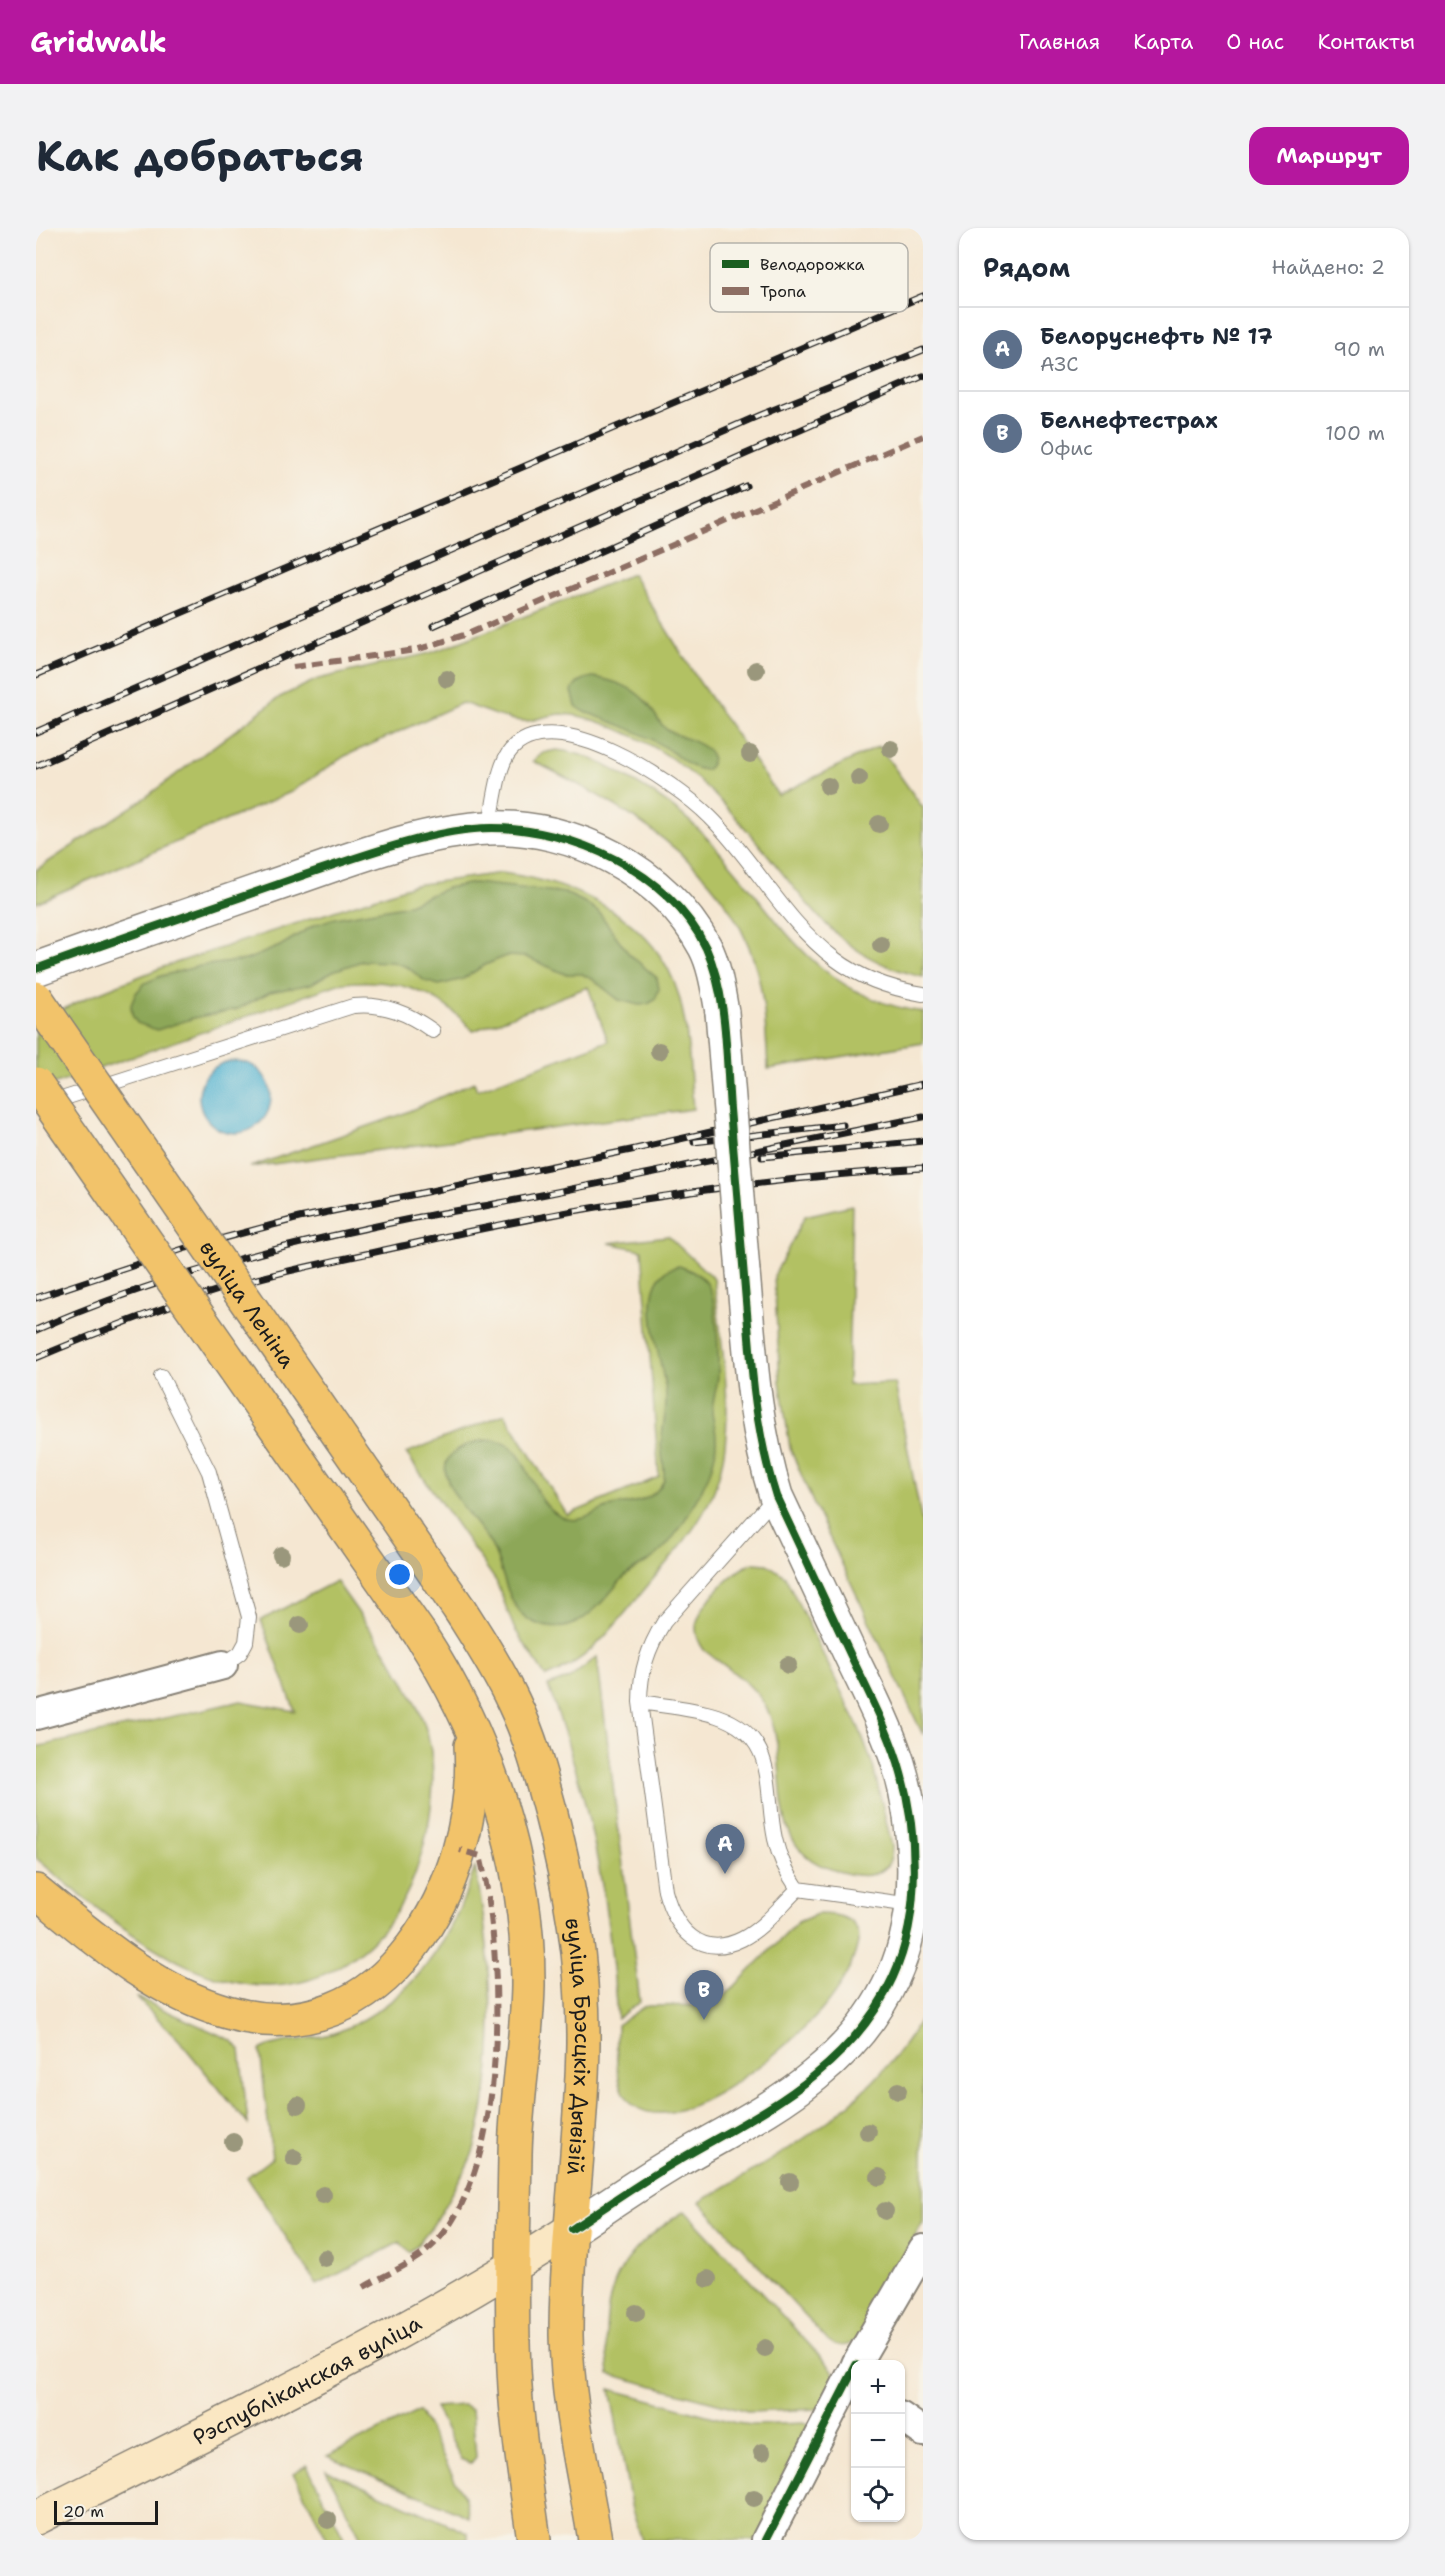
<!DOCTYPE html>
<html lang="ru">
<meta charset="utf-8">
<style>
:root{--surface:#fff;--page:#f2f2f3;--text:#1f2937;--muted:#747a83;--line:#e0e1e3;--accent:#b5179e}
body{margin:0;font-family:"Shantell Sans",sans-serif;background:var(--page);color:var(--text)}
.controls{position:absolute;right:18px;bottom:18px;display:grid;overflow:hidden;border-radius:12px;box-shadow:0 2px 4px #0004}
.controls button{width:54px;height:54px;display:grid;place-items:center;padding:0;border:0;border-bottom:2px solid var(--line);background:var(--surface);color:var(--text);font:30px sans-serif}
.scale{position:absolute;left:18px;bottom:15px;width:104px;box-sizing:border-box;padding-left:6px;border:3px solid #1c1c1c;border-top:0;font-size:16px;line-height:21px;white-space:nowrap;color:#1c1c1c;-webkit-text-stroke:4px #f7f3e8;paint-order:stroke}
.you{position:absolute;left:364px;top:1347px;width:21px;height:21px;margin:-15px;border:4px solid #fff;border-radius:50%;background:#1a73e8;box-shadow:0 0 0 9px #1a73e833}
.badge{display:grid;place-items:center;width:39px;height:39px;border-radius:50%;background:var(--accent);color:#fff;font-size:20px;font-weight:700}
.pin{position:absolute;translate:-50% -50px;filter:drop-shadow(0 2px 3px #0008)}
.pin::after{content:'';position:absolute;top:32px;width:21px;height:18px;background:inherit;clip-path:polygon(0 0,100% 0,50% 100%)}
.list{margin:0;padding:0;list-style:none}
h2{display:flex;justify-content:space-between;align-items:center;height:78px;margin:0;padding:0 24px;font-size:26px}
h2 small{font-size:20px;font-weight:400;color:var(--muted)}
.list li{display:grid;grid-template-columns:39px 1fr auto;gap:18px;align-items:center;box-sizing:border-box;height:84px;padding:0 24px;border-top:2px solid var(--line)}
.list b{display:block;font-size:22px;white-space:nowrap}
.list p{margin:0;font-size:20px;white-space:nowrap;color:var(--muted)}
.list em{font-size:20px;font-style:normal;color:var(--muted)}
.icon{flex:none;width:33px;height:33px;fill:none;stroke:currentColor;stroke-width:2;stroke-linecap:round;stroke-linejoin:round}
.map{position:relative;flex:none;width:887px;height:2312px;overflow:hidden;border-radius:18px}
header{display:flex;align-items:center;gap:36px;box-sizing:border-box;height:84px;padding:0 30px;background:var(--accent);color:#fff}
header strong{font-size:28px}
nav{display:flex;gap:33px;margin-inline-start:auto;font-size:21px}
.intro{display:flex;align-items:center;justify-content:space-between;box-sizing:border-box;height:144px;padding:0 36px}
h1{margin:0;font-size:42px}
.button{padding:15px 27px;border-radius:18px;background:var(--accent);color:#fff;font-size:21px;font-weight:700}
main{display:flex;gap:36px;padding:0 36px}
aside{flex:1;background:var(--surface);border-radius:18px;box-shadow:0 2px 4px #0004}
.map>svg:first-child{display:block}
</style>
<header>
<strong>Gridwalk</strong>
<nav><a>Главная</a><a>Карта</a><a>О нас</a><a>Контакты</a></nav>
</header>
<div class="intro"><h1>Как добраться</h1><a class="button">Маршрут</a></div>
<main>
<div class="map">
<svg width="887" height="2312" viewBox="0 0 887 2312">
<rect width="100%" height="100%" fill="#f7f3e8"/>
<filter id="ink" filterUnits="userSpaceOnUse"><feTurbulence type="fractalNoise" baseFrequency=".0167" numOctaves="2"/><feDisplacementMap in="SourceGraphic" scale="12" xChannelSelector="R" yChannelSelector="G"/><feConvolveMatrix kernelMatrix="1 2 1 2 8 2 1 2 1" color-interpolation-filters="sRGB"/></filter>
<filter id="wash" filterUnits="userSpaceOnUse"><feTurbulence type="fractalNoise" baseFrequency=".008" numOctaves="4" result="noise"/><feDisplacementMap in="SourceGraphic" scale="24" xChannelSelector="R" yChannelSelector="G"/><feGaussianBlur stdDeviation="1.35" result="paint"/><feColorMatrix in="noise" values="0 0 0 0 0 0 0 0 0 0 0 0 0 0 0 0 0 1.4 0 .05"/><feComposite in="paint" operator="in"/></filter>
<g filter="url(#wash)">
<rect width="100%" height="100%" fill="#f5e7d2"/>
<path fill="#b2c163" stroke="#676e40" stroke-width="1.5" d="M596,346l64,103 82,118 101,-49 44,62v169c-79,-17 -108,-64 -156,-123 -29,-35 -58,-69 -96,-96 -26,-18 -77,-43 -109,-44 -13,0 -30,8 -39,7 -20,-1 -43,-13 -61,-18l-117,53 -54,36 -255,111v-33l103,-68 141,-105 38,-18 112,-26 27,-10z
M520,522c26,2 46,13 68,26 27,15 52,31 74,53 76,73 105,166 225,183v31l-155,26c-2,-36 -3,-73 -14,-108 -31,-100 -135,-157 -221,-200l10,-8z
M466,645c73,10 154,44 177,123 10,36 11,76 14,113l-443,58 150,-52 74,-33 3,8 131,-49 -20,-54 -115,44c-35,-41 -82,-55 -135,-47l-302,107v-69l52,-25 75,-30 251,-82z
M816,977l-4,180 47,-2 28,145v207l-109,-230 -24,-57 -10,-67 -6,-105 31,-60z
M632,1008l46,43c7,72 29,161 -8,229 -17,32 -44,59 -66,87 -28,34 -52,67 -94,82l-32,-49 -18,-47 -90,-128 99,-39 62,101 92,-38 -17,-227 -33,-7z
M718,1335l13,1 18,12 74,152 14,38 19,80c0,14 -4,24 -18,28 -12,4 -29,-1 -40,-4 -76,-21 -40,-107 -67,-161 -11,-24 -42,-42 -63,-59 -5,-7 -8,-13 -8,-22 1,-22 38,-59 58,-65z
M300,1353c31,45 68,90 88,142 17,47 7,106 -9,151 -13,37 -36,66 -69,88 -108,73 -230,-37 -310,-104v-111l205,-46 54,10 -34,-91z
M561,1429l43,345 -23,16c-7,-117 -28,-223 -69,-332l22,-8z
M439,1639c18,92 25,191 -1,282 -4,15 -15,30 -23,45 -14,25 -20,38 -42,59l-9,-11 -83,43 -70,-108 25,-19 -12,-108c24,-13 54,-8 80,-19 74,-31 112,-91 135,-164z
M781,1686c17,0 37,1 42,21 -3,28 -20,55 -38,76 -29,33 -161,148 -197,82 -10,-21 -7,-46 -7,-68l28,-19 71,-1 82,-83z
M100,1769l97,44 7,9 8,74 -70,-85z
M887,1786v208l-63,114c-9,12 -21,12 -33,4l-127,-138c84,-49 176,-99 223,-188z
M649,1983l147,158 3,7 -17,33 -67,3 -142,-38c-10,-82 5,-119 76,-163z
M574,2161l126,34 17,2 51,-2 6,3 -52,114h-116l-10,-30z
M428,2177l8,4 4,48 -5,6 -10,-4 -26,-52z
M383,2183l46,88 4,18 -142,-61z
M271,2237l38,75h-17l-35,-67z
M290,2242l142,63v7h-106z"/>
<path fill="#8da759" stroke="#54623a" stroke-width="1.5" d="M557,449c21,4 40,9 54,26 7,8 11,19 19,26 12,10 62,16 41,41 -16,0 -24,-11 -37,-19 -26,-19 -57,-28 -87,-40l-7,-5 -4,-15c5,-10 11,-12 21,-14z
M438,655l91,10 19,9 14,9 31,43 28,24 2,11 -4,11 -7,4 -9,1 -20,-5 -27,-21 -10,-5h-17l-39,-17 -20,-1 -23,10 -20,13 -24,6 -14,-4 -18,-14 -14,-5 -31,-1 -29,10 -22,13 -41,8 -32,17 -44,9 -37,12 -20,-7 -5,-8 -1,-10 5,-12 9,-10 16,-7 39,-10 46,-6 34,-14 34,-21 21,-7 69,-12 43,-18z
M643,1038c11,4 24,9 30,21 8,17 10,69 9,89 -1,13 -6,25 -6,37 1,8 4,16 4,24 1,16 -5,35 -13,50 -11,21 -26,50 -44,66 -10,10 -25,14 -35,24 -23,25 -47,64 -89,46 -30,-12 -30,-55 -45,-80 -12,-19 -56,-63 -42,-84 6,-9 17,-14 27,-17 61,-14 47,61 89,76 19,7 35,-10 53,-13 21,-3 37,-5 47,-25 1,-13 -3,-25 -3,-37 2,-17 6,-33 5,-50 -3,-34 -37,-118 13,-127z"/>
<path fill="#54b4d2" stroke="#386877" stroke-width="1.5" d="M163 869a36 36 0 1 1 72 0a36 36 0 1 1-72 0Z"/>
</g>
<g filter="url(#ink)">
<g fill="none" stroke-linecap="round" stroke-linejoin="round">
<g stroke="#888277" stroke-width="16">
<path id="service" d="M453,600c5,-21 8,-63 22,-78 44,-50 164,32 199,67 45,44 74,104 125,142 25,19 58,30 88,35
M13,875l304,-97c31,-3 55,7 80,25
M125,1148l48,96 40,145 -3,25 -6,11 -17,12
M740,1268l-112,126c-16,26 -24,49 -24,80 25,4 53,6 77,14 62,21 47,72 58,123 4,19 12,34 23,50l113,16
M604,1474l25,189c10,37 35,69 77,48 22,-11 39,-34 56,-50"/>
</g>
<g stroke="#888277" stroke-width="32">
<path id="minor" d="M0,1487l187,-50
M820,2136l67,-115
M864,2188l23,16
M730,2312l90,-175"/>
</g>
<g stroke="#888277" stroke-width="36">
<path id="tertiary" d="M0,741c82,-30 165,-58 248,-87 65,-22 135,-51 205,-54 84,-4 176,44 216,119 10,19 13,44 17,65
M536,2001c35,-23 69,-47 105,-68 47,-28 96,-51 138,-86 32,-26 61,-60 78,-98 29,-63 25,-149 5,-214 -12,-37 -30,-72 -47,-107 -25,-53 -50,-106 -75,-160 -23,-73 -26,-148 -33,-224"/>
</g>
<g stroke="#888277" stroke-width="36">
<g id="secondary">
<path id="s1" d="M0,2290c181,-92 365,-178 536,-289"/>
</g>
</g>
<g stroke="#888277" stroke-width="36">
<g id="primary">
<path id="s2" d="M424,1382c19,30 38,59 53,91 17,35 27,72 37,109 20,77 34,153 33,233 -1,97 -17,195 -17,292 1,69 18,138 29,205"/>
<path d="M384,1406c67,103 109,228 108,352 -1,56 -12,112 -13,168 -1,77 -5,156 0,233 3,51 12,102 19,153"/>
<path d="M0,1663c58,47 117,100 191,121 158,46 253,-131 244,-266"/>
</g>
</g>
<use href="#service" stroke="#fff" stroke-width="14"/>
<use href="#minor" stroke="#fff" stroke-width="28"/>
<use href="#tertiary" stroke="#fff" stroke-width="33"/>
<use href="#secondary" stroke="#fae7c3" stroke-width="33"/>
<use href="#primary" stroke="#f2c36a" stroke-width="33"/>
<g stroke="#1c1c1c" stroke-width="7">
<path id="rail" d="M397,398l313,-140
M0,447l887,-379
M0,504l724,-317 163,-65
M0,538l887,-390
M658,914l149,-17
M726,929l161,-16
M0,1070l150,-50 113,-30 332,-68 292,-66
M0,1102c118,-53 247,-85 374,-111 29,-6 60,-10 90,-16 141,-27 282,-58 423,-86
M0,1130c55,-23 110,-45 167,-63 69,-23 142,-36 213,-52 168,-38 336,-64 507,-75"/>
</g>
<use href="#rail" stroke="#f7f3e8" stroke-width="4.5" stroke-dasharray="14" stroke-linecap="butt"/>
<g stroke="#888277" stroke-width="36" stroke-linecap="butt">
<path id="tertiary-bridge" d="M686,784l21,260"/>
</g>
<g stroke="#888277" stroke-width="36" stroke-linecap="butt">
<g id="primary-bridge">
<path id="s3" d="M0,770l424,612"/>
<path d="M0,856l384,550"/>
</g>
</g>
<use href="#tertiary-bridge" stroke="#fff" stroke-width="33"/>
<use href="#primary-bridge" stroke="#f2c36a" stroke-width="33"/>
<path stroke="#8d6e63" stroke-width="6" stroke-dasharray="12 6" stroke-linecap="butt" d="M257,439l123,-17 54,-17 453,-197
M328,2059c24,-14 54,-25 73,-46 72,-78 68,-287 43,-385l-20,-6"/>
<g stroke="#f7f3e8" stroke-width="11">
<path id="cycleway" d="M0,741c84,-31 169,-59 254,-89 57,-19 142,-52 202,-52 80,0 178,44 214,120 22,49 20,109 24,161 7,88 14,175 22,262 4,43 11,84 24,125 25,54 50,107 75,160 17,35 35,70 47,107 20,65 24,151 -5,214 -17,38 -46,72 -78,98 -42,35 -91,58 -138,86 -36,21 -70,45 -105,68
M730,2312l90,-175"/>
</g>
<use href="#cycleway" stroke="#1b5e20" stroke-width="8"/>
</g>
<g fill="#9a977c">
<circle cx="720" cy="442" r="9"/>
<circle cx="411" cy="451" r="9"/>
<circle cx="855" cy="521" r="9"/>
<circle cx="714" cy="526" r="9"/>
<circle cx="823" cy="550" r="9"/>
<circle cx="792" cy="558" r="9"/>
<circle cx="843" cy="596" r="9"/>
<circle cx="845" cy="717" r="9"/>
<circle cx="623" cy="823" r="9"/>
<circle cx="245" cy="1327" r="9"/>
<circle cx="264" cy="1397" r="9"/>
<circle cx="752" cy="1437" r="9"/>
<circle cx="862" cy="1863" r="9"/>
<circle cx="262" cy="1877" r="9"/>
<circle cx="832" cy="1904" r="9"/>
<circle cx="197" cy="1914" r="9"/>
<circle cx="258" cy="1930" r="9"/>
<circle cx="843" cy="1949" r="9"/>
<circle cx="754" cy="1954" r="9"/>
<circle cx="287" cy="1967" r="9"/>
<circle cx="849" cy="1983" r="9"/>
<circle cx="289" cy="2030" r="9"/>
<circle cx="672" cy="2051" r="9"/>
<circle cx="600" cy="2085" r="9"/>
<circle cx="729" cy="2120" r="9"/>
<circle cx="726" cy="2224" r="9"/>
<circle cx="718" cy="2270" r="9"/>
<circle cx="292" cy="2292" r="9"/>
</g>
</g>
<g text-anchor="middle" dominant-baseline="central" stroke-width="4.5" stroke-linejoin="round" paint-order="stroke">
<g font-size="22" fill="#1c1c1c" stroke="#f7f3e8">
<text stroke="none"><textPath href="#s3" startOffset="372">вуліца Леніна</textPath></text>
<text stroke="none"><textPath href="#s2" startOffset="460">вуліца Брэсцкіх Дывізій</textPath></text>
<text stroke="none"><textPath href="#s1" startOffset="304">Рэспубліканская вуліца</textPath></text>
</g>
</g>
<rect x="674" y="15" width="198" height="69" rx="9" fill="#f7f3e8" stroke="#b5b2ab" stroke-width="1.5"/>
<rect x="686" y="32" width="27" height="8" fill="#1b5e20"/>
<rect x="686" y="59" width="27" height="8" fill="#8d6e63"/>
<g font-size="16" fill="#1c1c1c">
<text x="724" y="42">Велодорожка</text>
<text x="724" y="69">Тропа</text>
</g>
</svg>
<div class="controls">
<button>+</button>
<button>−</button>
<button><svg class="icon" aria-label="locate" viewBox="0 0 24 24"><circle cx="12" cy="12" r="6"/><path d="M12 2v4M12 18v4M2 12h4M18 12h4"/></svg></button>
</div>
<div class="scale">20 m</div>
<div class="you"></div>
<div class="pin badge" style="left:689px;top:1646px;background:#5c6f8a">A</div>
<div class="pin badge" style="left:668px;top:1792px;background:#5c6f8a">B</div>
</div>
<aside>
<h2>Рядом<small>Найдено: 2</small></h2>
<ul class="list">
<li><span class="badge" style="background:#5c6f8a">A</span><div><b>Белоруснефть № 17</b><p>АЗС</p></div><em>90 m</em></li>
<li><span class="badge" style="background:#5c6f8a">B</span><div><b>Белнефтестрах</b><p>Офис</p></div><em>100 m</em></li>
</ul>
</aside>
</main>
